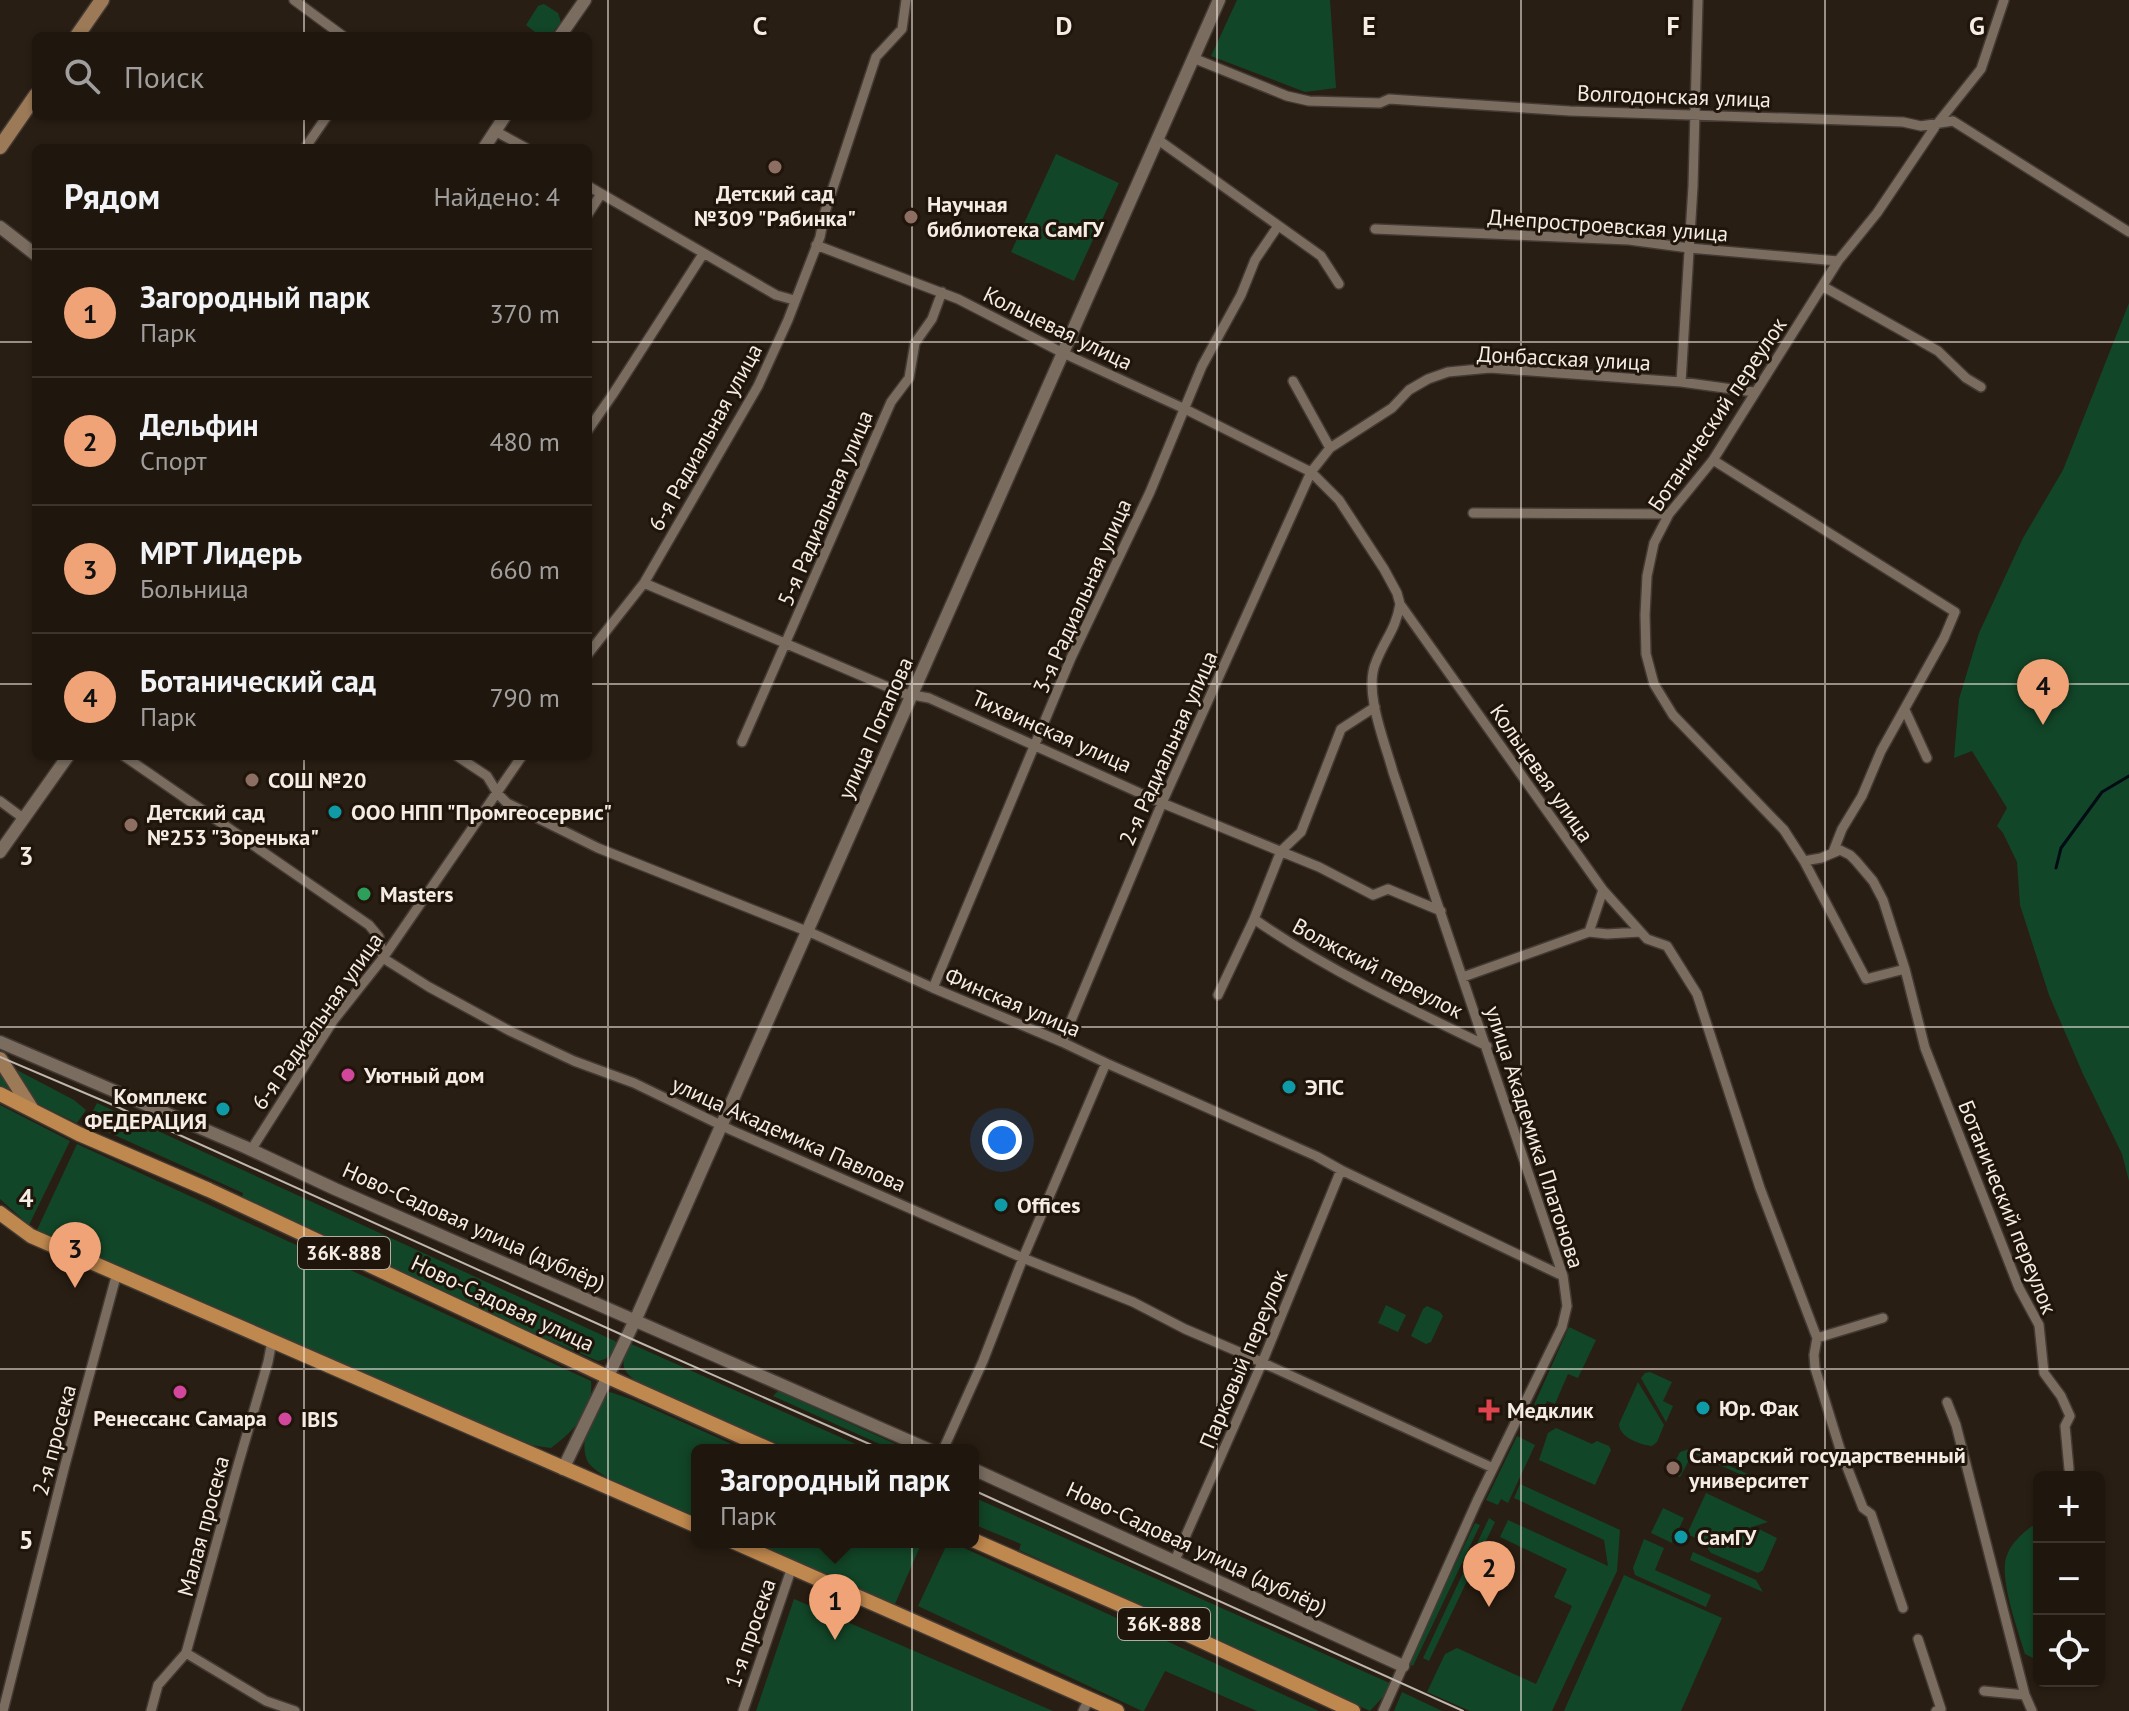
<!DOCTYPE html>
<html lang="ru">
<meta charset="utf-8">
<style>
:root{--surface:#1f160e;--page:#2c231c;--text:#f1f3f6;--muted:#a19f9e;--line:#3c352e;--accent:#efa377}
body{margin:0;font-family:"PT Sans",sans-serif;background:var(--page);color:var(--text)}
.controls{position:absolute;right:24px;bottom:24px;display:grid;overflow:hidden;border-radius:12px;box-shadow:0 2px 6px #0004}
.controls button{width:72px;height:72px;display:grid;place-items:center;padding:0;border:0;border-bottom:2px solid var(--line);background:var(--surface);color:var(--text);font:40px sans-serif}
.you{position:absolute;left:1002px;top:1140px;width:28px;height:28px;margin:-20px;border:6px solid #fff;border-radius:50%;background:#1a73e8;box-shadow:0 0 0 12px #1a73e833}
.badge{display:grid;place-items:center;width:52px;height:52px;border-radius:50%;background:var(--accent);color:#111;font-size:26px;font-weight:700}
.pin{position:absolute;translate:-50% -66px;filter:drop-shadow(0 2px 4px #0008)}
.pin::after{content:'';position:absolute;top:42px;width:28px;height:24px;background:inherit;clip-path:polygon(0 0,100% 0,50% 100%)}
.popup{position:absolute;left:691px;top:1444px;width:288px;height:104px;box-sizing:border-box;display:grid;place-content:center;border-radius:12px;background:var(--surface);filter:drop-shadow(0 2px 6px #0005);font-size:26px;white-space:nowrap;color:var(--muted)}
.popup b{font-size:30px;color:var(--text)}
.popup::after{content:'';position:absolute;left:50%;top:100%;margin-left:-16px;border:16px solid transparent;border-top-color:var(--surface)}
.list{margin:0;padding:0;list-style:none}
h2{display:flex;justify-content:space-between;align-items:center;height:104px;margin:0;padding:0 32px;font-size:34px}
h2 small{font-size:26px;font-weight:400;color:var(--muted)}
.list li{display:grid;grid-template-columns:52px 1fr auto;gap:24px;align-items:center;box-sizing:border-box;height:128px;padding:0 32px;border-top:2px solid var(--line)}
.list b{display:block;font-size:30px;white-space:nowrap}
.list p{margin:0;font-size:26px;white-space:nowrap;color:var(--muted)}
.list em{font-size:26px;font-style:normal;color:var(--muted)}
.icon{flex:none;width:44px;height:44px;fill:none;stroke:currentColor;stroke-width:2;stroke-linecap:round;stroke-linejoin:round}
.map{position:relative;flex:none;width:2129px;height:1711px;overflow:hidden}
.search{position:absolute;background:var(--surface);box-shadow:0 2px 6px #0004;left:32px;top:32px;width:560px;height:88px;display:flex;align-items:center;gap:20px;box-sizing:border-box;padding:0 28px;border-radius:12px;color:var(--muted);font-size:30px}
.panel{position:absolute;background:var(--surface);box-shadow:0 2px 6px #0004;left:32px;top:144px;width:560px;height:616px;border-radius:12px}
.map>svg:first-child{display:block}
</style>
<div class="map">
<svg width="2129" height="1711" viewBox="0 0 2129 1711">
<rect width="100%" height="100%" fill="#291e13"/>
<path fill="#124628" d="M1237,0h93l6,88 -31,4 -94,-36z
M544,4l14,9 3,9 -11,14 -11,-1 -13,-10 12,-19z
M1056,154l63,29 -45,98 -63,-29z
M2129,303v878l-7,-27 -39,-80 -34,-79 -29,-90 -3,-43 -14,-29 -6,-7 10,-18 -35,-57 -18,7 5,-59 20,-66 44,-95 40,-68z
M0,1061l74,39 12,10 -9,13 -77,-37z
M97,1103l518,238 2,2c-4,11 -8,16 -19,18l-159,-69 -197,-94 1,-5 -153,-69 -1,-5z
M0,1105l70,36 -41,84 -29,-26z
M77,1144l514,237c3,29 -18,51 -40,67l-21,-3 -493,-215z
M1386,1305l20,10 -8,17 -20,-9z
M1427,1306l13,6 3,4 -12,26 -5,2 -15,-8 12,-27z
M1569,1327l27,13 -18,38 -10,-4 -13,30 -8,-3 -5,10 -9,-4z
M629,1343l240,107h-78l-155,-69c-17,-12 -14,-20 -7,-38z
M1650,1372l22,10 -9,19 10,5 -7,16 -25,-44 4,-5z
M1638,1382l26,43 -7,17 -5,4c-12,-1 -33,-9 -33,-22z
M778,1391l131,59h-16l-120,-54z
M610,1392l23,8 112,50h-48v68c-22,-10 -103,-39 -110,-58 -8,-20 4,-42 11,-61z
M1556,1428l36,16 5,-3 12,5 2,4 -16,35 -56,-25 9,-27z
M1517,1436l18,9 -27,58 -7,-4 -3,6 -12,-5z
M1689,1449l6,1 79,36 -1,3 -80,-36 -13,24 -11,-5 11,-20z
M1520,1484l100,46 -3,41 -65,140h-82l-43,-19 18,-38 12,-6 79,36 36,-78 -18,-9 13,-28 -67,-32 8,-17 100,46 -4,-26 -90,-42z
M1706,1493l62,29 -64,20 -17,-8z
M973,1497l421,188 -24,26 -351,-161 2,-6 -48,-20z
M1663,1508l21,10 -12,25 -21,-10z
M1489,1518l6,4 -66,139 -6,-3z
M1475,1523l5,2 -67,141 -5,-2z
M2032,1526l7,3v132l-14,-7c-7,-24 -27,-77 -18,-99 5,-13 15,-21 25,-29z
M1759,1529l18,9 -14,32 -5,3 -47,-20 -6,-8z
M1644,1539l20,9 -9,22 56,25 -5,12 -71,-32 -2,-7z
M753,1542h169l-27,62z
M948,1542h3l368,169h-62l-92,-40 -21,40h-2l-224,-105z
M1693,1552l63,28 7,12 -73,-32z
M1624,1575l98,43 -41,93h-117z
M794,1599l259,112h-297z
M1402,1692l40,19h1h-49z"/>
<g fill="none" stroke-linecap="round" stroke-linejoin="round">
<path stroke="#000b13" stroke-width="3" d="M2056,868l5,-20 41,-56 27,-16"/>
<g stroke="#443a34" stroke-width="12">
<path id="minor" d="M294,0l49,36
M1193,58l94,38 22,5 71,2 9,-4 181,12 333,11 18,4 32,-5 176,111
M495,131l31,17
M1157,139l164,117 18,28
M305,148l22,-32
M588,186l188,109 18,5
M588,214l13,-20
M1375,229l254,11 60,8 149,13
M816,245l142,54 105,54 122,56 126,63 28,28 45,69 13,24 3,11 203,286 44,49 20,7 30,48 63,194 57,150 -3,17 1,13 25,81 23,59 8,6 32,94
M1824,287l114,64 28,27 15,9
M1293,381l37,67
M1681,382l12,-196 5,-186
M588,430l25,-36 90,-140
M1713,460l242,152 -11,26 -63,113 -19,45 -20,33 -9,23
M1473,513l196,1
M644,583l258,110 27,5 233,105 157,64 54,28 15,-6 53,22
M588,654l56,-71 114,-197 30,-66 32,-83 5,-25 51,-155 26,-28 4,-29
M1905,710l22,48
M742,742l149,-340 18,-24 6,-35 17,-24 10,-27
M124,756l245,169 10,12 4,21 46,29 81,44 64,30 60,22 97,47 292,128 110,44 52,27 54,23 254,116
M457,756l30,20 11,18 9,9 91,45 216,86 119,54 129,54 44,21 210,93 25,14 222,106
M0,801l23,17
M1804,861l17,-3 19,-8 10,5 6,6 17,20 10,19 22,69 20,79 94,240 20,37 5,48 17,23 9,20 -5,10 4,43
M1254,919c72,50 154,89 233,127
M1589,932l18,2 33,-2
M1905,969l-39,10 -62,-118 -20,-31 -111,-115 -19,-31 -8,-30 -1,-39 2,-39 7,-33 15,-29 44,-54 125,-199 39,-48 60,-89 44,-55 23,-69
M1463,977l126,-45 14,-42
M933,988l138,-330 79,-166 52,-126 39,-71 14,-35 23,-34
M1218,995l36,-76 27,-68 20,-19 40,-103 34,-22
M1062,1042l100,-239 149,-331 19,-24 62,-40 17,-18 19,-11 20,-7 42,-4 191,14 73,10
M251,1150l82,-129 50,-63 139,-202
M1817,1338l66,-20
M1947,1402l9,23 69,270 7,16
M943,1450l40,-89 40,-103 83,-195
M1175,1560l87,-197 79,-193
M1918,1639l23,70 -5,2
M186,1653l80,48 29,10
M1984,1691l41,4
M3,1711l62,-246 52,-192
M151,1711l7,-26 28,-32 52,-188 30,-103 4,-21
M743,1711l49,-144
M1083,1711l6,-12
M1383,1711l94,-210 85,-174 5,-21 -4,-30 -170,-504c-8,-30 -30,-81 -17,-110 9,-23 20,-33 24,-58"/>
</g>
<g stroke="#443a34" stroke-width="15">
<path id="tertiary" d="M560,36l25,-36
M484,148l21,-32
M0,227l36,28
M0,852l68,-96
M0,1042l245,105 90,42 595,261
M563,1469l75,-155 581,-1314
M973,1469l430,197"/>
</g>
<g stroke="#443a34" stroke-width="17">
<path id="secondary" d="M77,36l25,-36
M0,147l36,-52
M0,1059l31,49"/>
</g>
<g stroke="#443a34" stroke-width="17">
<path id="primary" d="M0,1094l79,40 130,56 399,187 163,73
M0,1213l31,23 666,290
M973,1540l205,90 175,81
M734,1542l383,169"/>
</g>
<use href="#minor" stroke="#7a6d60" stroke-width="9"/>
<use href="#tertiary" stroke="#7a6d60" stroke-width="12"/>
<use href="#secondary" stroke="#9c7a57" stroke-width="14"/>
<use href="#primary" stroke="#bf884e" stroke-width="14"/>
<path stroke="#bfb6ad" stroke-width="2" d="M0,1057l113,48 514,232 256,113
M973,1490l490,221"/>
</g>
<path fill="none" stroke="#f5ede5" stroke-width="2" stroke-opacity="0.55" d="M304,0v36M608,0v1711M912,0v1711M1217,0v1711M1521,0v1711M1825,0v1711M304,116v32M0,342h36M588,342h1541M0,684h36M588,684h1541M304,756v955M0,1027h2129M0,1369h2129"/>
<g fill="#8d6e63" stroke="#20150a" stroke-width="3">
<circle cx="775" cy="167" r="8"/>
<circle cx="911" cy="217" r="8"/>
<circle cx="252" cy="780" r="8"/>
<circle cx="131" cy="825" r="8"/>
<circle cx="1673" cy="1468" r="8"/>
</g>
<g fill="#0f9aa8" stroke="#20150a" stroke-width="3">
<circle cx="335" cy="812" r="8"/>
<circle cx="1289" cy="1087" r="8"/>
<circle cx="223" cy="1109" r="8"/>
<circle cx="1001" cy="1205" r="8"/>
<circle cx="1703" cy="1408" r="8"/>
<circle cx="1681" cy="1537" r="8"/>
</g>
<circle fill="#2e9e5b" stroke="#20150a" stroke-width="3" cx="364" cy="894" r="8"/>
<g fill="#d1479c" stroke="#20150a" stroke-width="3">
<circle cx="348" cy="1075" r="8"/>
<circle cx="180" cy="1392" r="8"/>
<circle cx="285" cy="1419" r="8"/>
</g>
<path fill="#e0444e" stroke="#20150a" stroke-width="3" d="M1485 1398h8v8h8v8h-8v8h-8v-8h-8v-8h8z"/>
<g text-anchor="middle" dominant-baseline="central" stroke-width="6" stroke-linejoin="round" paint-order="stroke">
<g fill="#20150a" stroke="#b5aca3" stroke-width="2">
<rect x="298" y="1237" width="92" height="32" rx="6"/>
<rect x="1118" y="1608" width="92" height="32" rx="6"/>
</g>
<g font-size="20" font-weight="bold" fill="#f5ede5">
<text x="344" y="1253">36К-888</text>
<text x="1164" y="1624">36К-888</text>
</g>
<g font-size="22" fill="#f5ede5" stroke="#20150a">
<text transform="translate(1674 96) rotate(2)">Волгодонская улица</text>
<text transform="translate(1608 225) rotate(4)">Днепростроевская улица</text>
<text transform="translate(1058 328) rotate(26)">Кольцевая улица</text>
<text transform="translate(1564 358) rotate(3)">Донбасская улица</text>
<text transform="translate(1717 414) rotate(-56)">Ботанический переулок</text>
<text transform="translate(705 437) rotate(-61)">6-я Радиальная улица</text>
<text transform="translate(825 508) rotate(-67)">5-я Радиальная улица</text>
<text transform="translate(1082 596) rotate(-66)">3-я Радиальная улица</text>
<text transform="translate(875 728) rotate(-66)">улица Потапова</text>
<text transform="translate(1052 731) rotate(24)">Тихвинская улица</text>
<text transform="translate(1168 748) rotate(-66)">2-я Радиальная улица</text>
<text transform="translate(1542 773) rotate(55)">Кольцевая улица</text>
<text transform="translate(1378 968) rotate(28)">Волжский переулок</text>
<text transform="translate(1013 1002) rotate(23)">Финская улица</text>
<text transform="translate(317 1021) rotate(-55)">6-я Радиальная улица</text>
<text transform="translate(789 1134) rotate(24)">улица Академика Павлова</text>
<text transform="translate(1535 1137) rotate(72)">улица Академика Платонова</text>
<text transform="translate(2008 1207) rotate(68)">Ботанический переулок</text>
<text transform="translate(474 1226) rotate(24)">Ново-Садовая улица (дублёр)</text>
<text transform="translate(503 1303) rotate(25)">Ново-Садовая улица</text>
<text transform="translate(1243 1359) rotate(-67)">Парковый переулок</text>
<text transform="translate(54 1440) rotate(-75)">2-я просека</text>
<text transform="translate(203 1526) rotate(-75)">Малая просека</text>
<text transform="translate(1197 1548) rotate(25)">Ново-Садовая улица (дублёр)</text>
<text transform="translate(750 1633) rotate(-71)">1-я просека</text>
</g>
<g font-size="22" font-weight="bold" fill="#f5ede5" stroke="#20150a" text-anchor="start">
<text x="775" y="193" text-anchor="middle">Детский сад<tspan x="775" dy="25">№309 "Рябинка"</tspan></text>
<text x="927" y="204">Научная<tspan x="927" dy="25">библиотека СамГУ</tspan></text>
<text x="268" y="780">СОШ №20</text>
<text x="147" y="812">Детский сад<tspan x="147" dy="25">№253 "Зоренька"</tspan></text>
<text x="351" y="812">ООО НПП "Промгеосервис"</text>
<text x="380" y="894">Masters</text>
<text x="364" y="1075">Уютный дом</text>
<text x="1305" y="1087">ЭПС</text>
<text x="207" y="1096" text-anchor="end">Комплекс<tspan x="207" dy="25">ФЕДЕРАЦИЯ</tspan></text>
<text x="1017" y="1205">Offices</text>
<text x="1719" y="1408">Юр. Фак</text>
<text x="1507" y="1410">Медклик</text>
<text x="180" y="1418" text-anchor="middle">Ренессанс Самара</text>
<text x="301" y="1419">IBIS</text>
<text x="1689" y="1455">Самарский государственный<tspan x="1689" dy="25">университет</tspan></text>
<text x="1697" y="1537">СамГУ</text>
</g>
</g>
<g font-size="26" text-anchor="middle" font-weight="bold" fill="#f5ede5" stroke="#20150a" stroke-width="6" stroke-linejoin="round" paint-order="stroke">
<text x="760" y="35">C</text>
<text x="1064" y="35">D</text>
<text x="1369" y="35">E</text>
<text x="1673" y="35">F</text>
<text x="1977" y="35">G</text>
<text x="26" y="865">3</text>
<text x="26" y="1207">4</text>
<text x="26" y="1549">5</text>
</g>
</svg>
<div class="controls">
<button>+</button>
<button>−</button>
<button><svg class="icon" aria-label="locate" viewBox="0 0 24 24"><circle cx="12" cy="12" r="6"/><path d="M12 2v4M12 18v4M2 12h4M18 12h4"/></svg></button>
</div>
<div class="you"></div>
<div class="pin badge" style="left:835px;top:1640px">1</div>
<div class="popup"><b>Загородный парк</b>Парк</div>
<div class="pin badge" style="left:1489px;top:1607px">2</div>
<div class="pin badge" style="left:75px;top:1288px">3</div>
<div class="pin badge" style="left:2043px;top:725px">4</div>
<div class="search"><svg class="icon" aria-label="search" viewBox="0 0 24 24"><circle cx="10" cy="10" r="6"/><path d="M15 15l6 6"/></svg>Поиск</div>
<section class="panel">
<h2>Рядом<small>Найдено: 4</small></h2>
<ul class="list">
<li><span class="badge">1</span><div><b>Загородный парк</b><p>Парк</p></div><em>370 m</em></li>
<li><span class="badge">2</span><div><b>Дельфин</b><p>Спорт</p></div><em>480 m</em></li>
<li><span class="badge">3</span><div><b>МРТ Лидерь</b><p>Больница</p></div><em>660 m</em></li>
<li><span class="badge">4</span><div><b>Ботанический сад</b><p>Парк</p></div><em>790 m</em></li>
</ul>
</section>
</div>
